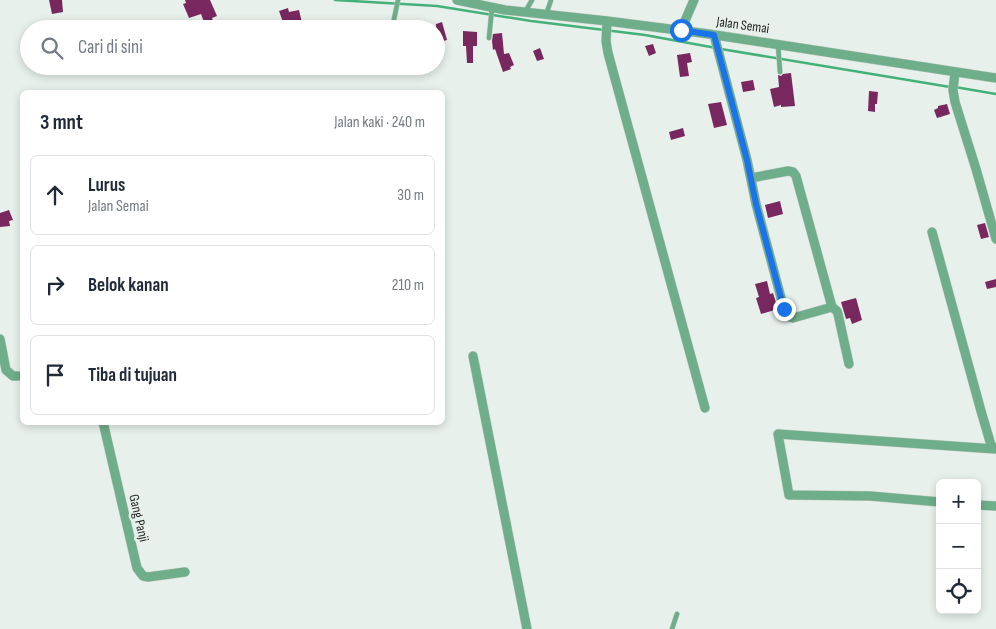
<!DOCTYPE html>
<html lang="id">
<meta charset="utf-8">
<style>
:root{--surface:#fff;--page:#f6f6f7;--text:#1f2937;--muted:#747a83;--line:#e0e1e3}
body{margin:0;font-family:"Sofia Sans Condensed",sans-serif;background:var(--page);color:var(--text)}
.controls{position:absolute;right:15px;bottom:15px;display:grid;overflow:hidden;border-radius:8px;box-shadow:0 2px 8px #0003}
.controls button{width:45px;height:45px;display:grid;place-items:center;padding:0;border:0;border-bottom:1px solid var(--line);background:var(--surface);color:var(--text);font:25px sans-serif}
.stop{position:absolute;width:15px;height:15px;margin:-11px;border:4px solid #1a73e8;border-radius:50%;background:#fff}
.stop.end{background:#1a73e8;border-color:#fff;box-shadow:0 1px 5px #0008}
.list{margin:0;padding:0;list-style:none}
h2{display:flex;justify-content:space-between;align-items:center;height:65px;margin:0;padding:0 20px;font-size:21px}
h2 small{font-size:16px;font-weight:400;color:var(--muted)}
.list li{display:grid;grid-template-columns:32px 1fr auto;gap:15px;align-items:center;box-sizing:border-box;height:80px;margin:0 10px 10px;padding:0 10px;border:1px solid var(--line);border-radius:8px}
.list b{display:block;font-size:19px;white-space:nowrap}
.list p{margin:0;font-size:16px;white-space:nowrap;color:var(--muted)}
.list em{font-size:16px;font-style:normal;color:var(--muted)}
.icon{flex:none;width:28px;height:28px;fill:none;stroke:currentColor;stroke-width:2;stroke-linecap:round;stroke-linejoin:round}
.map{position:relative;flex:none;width:996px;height:629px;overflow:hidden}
.search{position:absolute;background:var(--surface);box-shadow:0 2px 8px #0003;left:20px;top:20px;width:425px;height:55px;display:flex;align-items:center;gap:12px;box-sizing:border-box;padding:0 18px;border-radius:28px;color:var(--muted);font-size:19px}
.panel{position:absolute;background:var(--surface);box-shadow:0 2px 8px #0003;left:20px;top:90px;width:425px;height:335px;border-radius:8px}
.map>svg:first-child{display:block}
</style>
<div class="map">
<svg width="996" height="629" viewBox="0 0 996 629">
<rect width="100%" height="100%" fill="#e7f0eb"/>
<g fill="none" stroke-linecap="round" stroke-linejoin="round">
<path stroke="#44b07a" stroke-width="2.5" d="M335,0l102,6 94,15 114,14 71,13
M721,49l229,38
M955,87l41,7"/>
</g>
<path fill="#78285f" d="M49,0h13l1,12 -11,2z
M185,0h25l7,16 -5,2 2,6 -8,3 -5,-13 -12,4 -6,-14 3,-1z
M288,8l1,4 10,-2 3,13 -7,2 -1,-4 -10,4 -5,-14z
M380,22h9v4l4,2 3,-2 2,-4h2l1,7h-21z
M442,22l5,18 -11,3v-19z
M463,31l14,1v14h-4v17h-6l-1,-17h-3z
M502,33l2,21 5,-1 5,12 -4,2 1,2 -8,3 -8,-23 -2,1 -1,-9 1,-7z
M653,44l3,9 -7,3 -4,-10z
M540,48l4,11 -7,2 -4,-10z
M690,53l2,9 -5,1 2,13 -9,1 -3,-22z
M791,73l4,33 -14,1v-2l-7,2 -4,-18 9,-2 -1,-12 3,1 2,-2z
M753,80l2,10 -12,2 -2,-10z
M869,91l9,1 -1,12h-2v8l-7,-1z
M721,102l6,23 -13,3 -6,-24z
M947,104l3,10 -13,4 -3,-8 4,-2v-2z
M683,128l2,8 -14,4 -2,-8z
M780,201l3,13 -15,4 -3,-13z
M9,210l4,10 -4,1 1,5 -10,1v-14z
M985,223l4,14 -8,2 -4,-14z
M996,279v8l-9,2 -2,-7z
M767,281l3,13 3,-1 5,16 -17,5 -5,-16 3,-1 -4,-13z
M856,298l6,22 -10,4 -2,-6 -4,1 -5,-17z"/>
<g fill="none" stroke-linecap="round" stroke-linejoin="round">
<g stroke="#c3cbc6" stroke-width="5.5">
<path id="lane" d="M525,12l7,-12
M546,15l5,-15
M393,24l5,-24
M489,38l3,-30
M778,44l2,28
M672,629l5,-15"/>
</g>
<g stroke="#c3cbc6" stroke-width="10">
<path id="street" d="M457,0l48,10 102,11 102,13 287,44
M607,21l-1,20 2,12 97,355
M681,30l13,-30
M714,35l33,125 9,44 28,105 5,8 4,1 39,-11 5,4 1,3 11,50
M955,72l-2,18 2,12 21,67 20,70
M751,178l37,-7 5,1 3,4 36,131
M932,232l49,179 10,34 5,4
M0,339l6,31 7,6h9
M473,356l54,273
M103,422l34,146 6,8 5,1 37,-5
M940,502l-70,-6 -81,-1 -11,-61 217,15
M977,505l19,1"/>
</g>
<use href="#lane" stroke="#6fae8a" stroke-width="4.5"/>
<use href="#street" stroke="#6fae8a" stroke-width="9"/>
</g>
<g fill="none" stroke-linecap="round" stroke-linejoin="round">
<path stroke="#1a73e8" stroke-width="6" d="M681,30l33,5 33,125 9,44 28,105"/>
</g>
<g text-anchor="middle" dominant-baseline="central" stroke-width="5" stroke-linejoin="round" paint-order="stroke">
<g font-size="14" fill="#1f2220" stroke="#e7f0eb">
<text transform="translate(743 25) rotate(8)">Jalan Semai</text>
<text transform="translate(139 518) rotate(77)">Gang Panji</text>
</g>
</g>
</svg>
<div class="controls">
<button>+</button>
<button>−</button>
<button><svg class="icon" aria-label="locate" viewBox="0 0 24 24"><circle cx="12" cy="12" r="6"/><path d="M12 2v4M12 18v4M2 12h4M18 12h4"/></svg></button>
</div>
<div class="stop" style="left:681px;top:30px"></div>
<div class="stop end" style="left:784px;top:309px"></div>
<div class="search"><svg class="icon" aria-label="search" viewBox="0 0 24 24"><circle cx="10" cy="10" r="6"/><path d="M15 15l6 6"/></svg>Cari di sini</div>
<section class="panel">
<h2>3 mnt<small>Jalan kaki · 240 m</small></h2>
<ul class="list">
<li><svg class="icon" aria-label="ahead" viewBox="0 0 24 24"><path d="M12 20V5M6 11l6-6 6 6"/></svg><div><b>Lurus</b><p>Jalan Semai</p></div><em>30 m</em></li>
<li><svg class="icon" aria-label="right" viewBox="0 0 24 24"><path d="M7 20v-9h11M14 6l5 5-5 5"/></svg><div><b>Belok kanan</b></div><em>210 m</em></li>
<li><svg class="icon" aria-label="arrive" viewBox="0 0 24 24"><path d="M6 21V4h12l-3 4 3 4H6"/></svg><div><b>Tiba di tujuan</b></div></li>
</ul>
</section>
</div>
